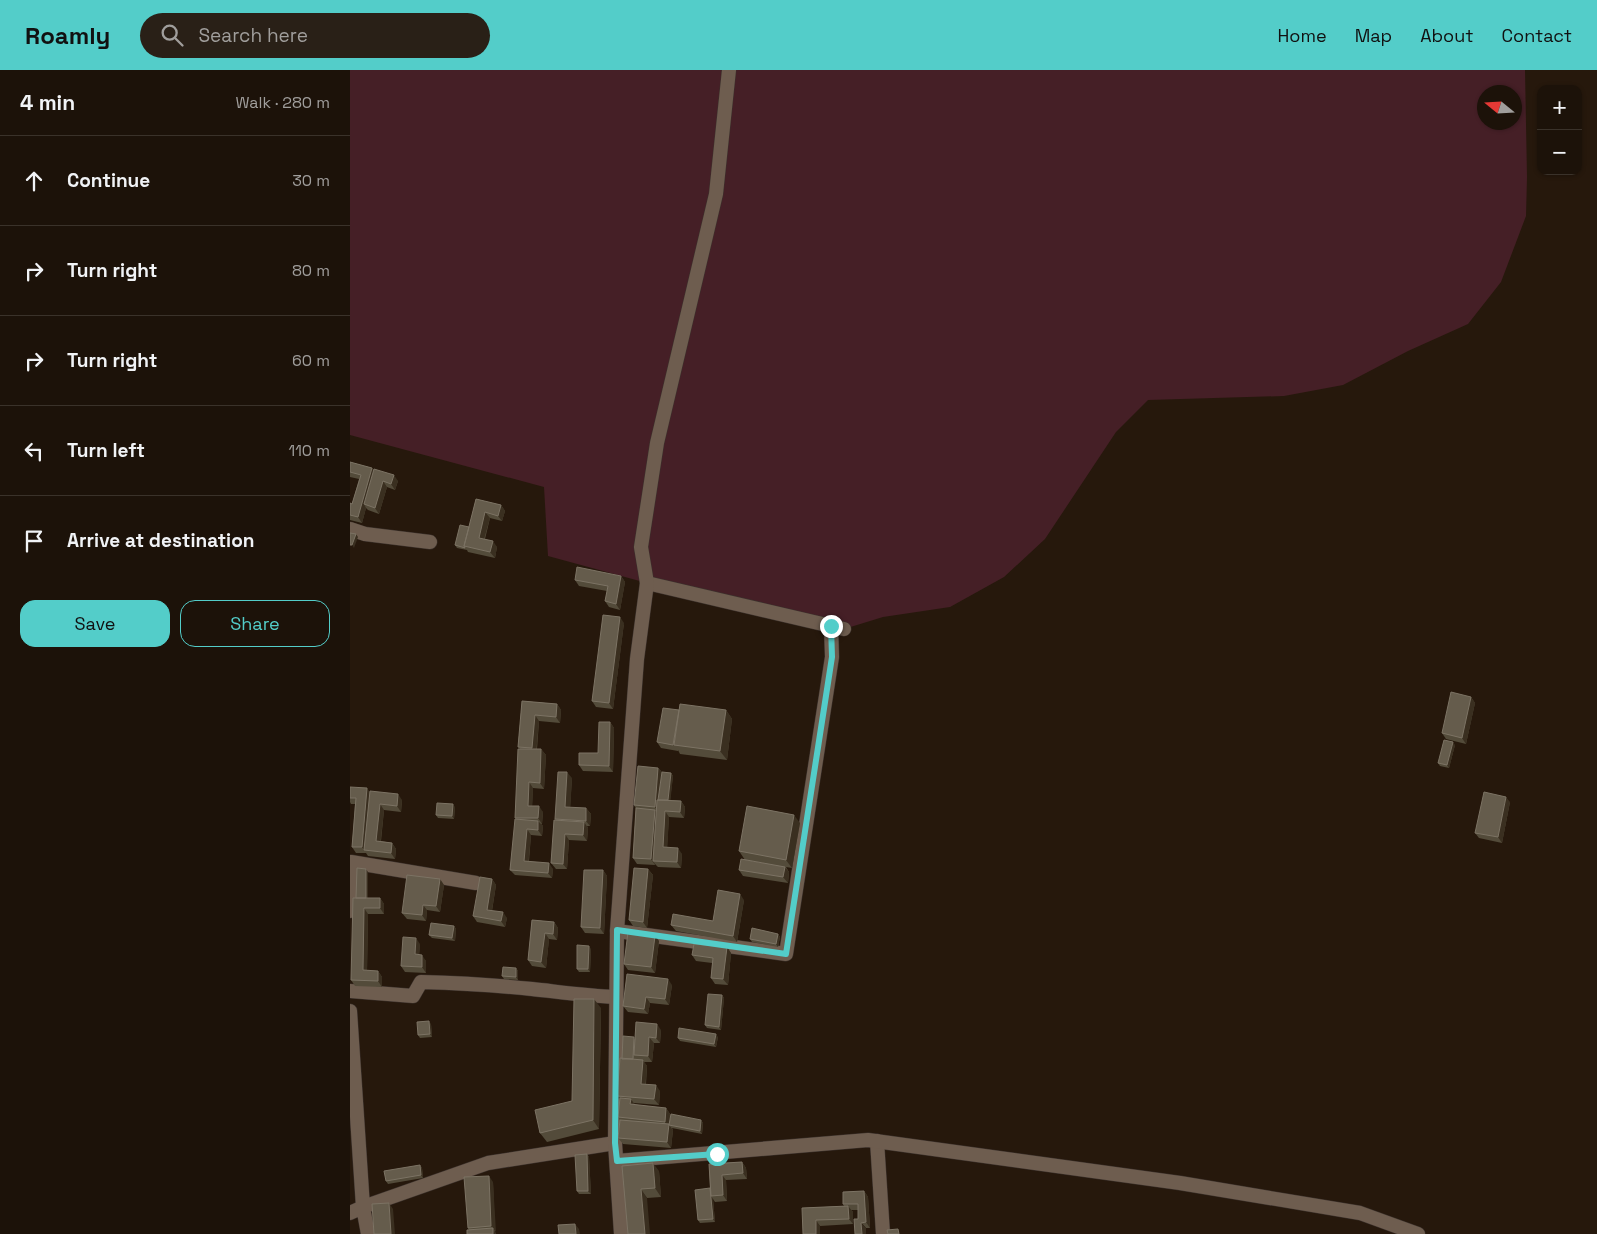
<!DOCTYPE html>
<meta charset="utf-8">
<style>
:root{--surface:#1c1209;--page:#292017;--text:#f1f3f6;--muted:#a09e9c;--line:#3a322a;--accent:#53cdc9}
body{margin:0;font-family:"Space Grotesk",sans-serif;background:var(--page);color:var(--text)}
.controls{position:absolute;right:15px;top:15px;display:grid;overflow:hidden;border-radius:10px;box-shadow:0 1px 4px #0004}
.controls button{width:45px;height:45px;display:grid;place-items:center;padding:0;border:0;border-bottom:1px solid var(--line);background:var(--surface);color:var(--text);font:25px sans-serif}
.compass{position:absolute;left:1127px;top:15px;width:45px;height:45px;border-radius:50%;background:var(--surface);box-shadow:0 1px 4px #0004;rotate:288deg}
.stop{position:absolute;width:15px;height:15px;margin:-11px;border:4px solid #53cdc9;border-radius:50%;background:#fff}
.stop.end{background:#53cdc9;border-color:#fff;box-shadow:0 1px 5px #0008}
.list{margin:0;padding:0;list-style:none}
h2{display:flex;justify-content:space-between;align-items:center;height:65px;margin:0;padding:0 20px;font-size:21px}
h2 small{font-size:16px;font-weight:400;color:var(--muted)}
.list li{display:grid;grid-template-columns:32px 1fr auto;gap:15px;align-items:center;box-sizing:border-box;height:90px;padding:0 20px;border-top:1px solid var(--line)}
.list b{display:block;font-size:19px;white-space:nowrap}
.list em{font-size:16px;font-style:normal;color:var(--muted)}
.actions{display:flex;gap:10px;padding:15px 20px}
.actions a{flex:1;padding:11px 0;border:1px solid var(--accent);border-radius:15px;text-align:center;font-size:18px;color:var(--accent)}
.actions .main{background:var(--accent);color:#111}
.icon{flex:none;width:28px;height:28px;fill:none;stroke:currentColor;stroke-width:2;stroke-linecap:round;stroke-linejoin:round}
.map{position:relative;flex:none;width:1247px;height:1164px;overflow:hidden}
header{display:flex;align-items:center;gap:30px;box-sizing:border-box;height:70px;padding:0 25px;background:var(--accent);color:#111}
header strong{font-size:24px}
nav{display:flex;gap:28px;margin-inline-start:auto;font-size:18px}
.search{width:350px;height:45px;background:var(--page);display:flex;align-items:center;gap:12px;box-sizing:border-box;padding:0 18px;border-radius:28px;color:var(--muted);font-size:19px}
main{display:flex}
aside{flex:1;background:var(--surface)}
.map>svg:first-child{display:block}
</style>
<header>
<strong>Roamly</strong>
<div class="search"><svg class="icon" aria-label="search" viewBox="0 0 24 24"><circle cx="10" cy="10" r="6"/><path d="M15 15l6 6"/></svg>Search here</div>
<nav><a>Home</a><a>Map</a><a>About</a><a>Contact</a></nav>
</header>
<main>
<aside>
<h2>4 min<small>Walk · 280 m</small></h2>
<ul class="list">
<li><svg class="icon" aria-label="ahead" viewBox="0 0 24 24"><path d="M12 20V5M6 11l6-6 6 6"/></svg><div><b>Continue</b></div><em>30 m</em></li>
<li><svg class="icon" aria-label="right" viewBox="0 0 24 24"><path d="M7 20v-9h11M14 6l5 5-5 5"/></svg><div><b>Turn right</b></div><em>80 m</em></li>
<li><svg class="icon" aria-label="right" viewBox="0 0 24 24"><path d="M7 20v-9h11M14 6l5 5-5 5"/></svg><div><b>Turn right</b></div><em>60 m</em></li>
<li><svg class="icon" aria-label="left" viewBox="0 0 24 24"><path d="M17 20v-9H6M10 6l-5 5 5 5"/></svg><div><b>Turn left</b></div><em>110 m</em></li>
<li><svg class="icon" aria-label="arrive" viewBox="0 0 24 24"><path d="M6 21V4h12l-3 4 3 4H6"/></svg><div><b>Arrive at destination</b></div></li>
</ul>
<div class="actions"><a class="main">Save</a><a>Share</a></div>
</aside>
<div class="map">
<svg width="1247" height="1164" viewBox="0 0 1247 1164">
<rect width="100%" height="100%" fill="#26180c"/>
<path fill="#451f26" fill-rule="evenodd" d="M0,0h1175l2,107 -1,39 -25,66 -33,42 -60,27 -65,34 -59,11 -136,4 -32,32 -71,107 -41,38 -54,30 -67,10 -39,12 -197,-46 -99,-27 -4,-69 -194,-52zM1134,22h30v30h-30z"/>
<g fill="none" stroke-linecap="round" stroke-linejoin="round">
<g stroke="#3c322d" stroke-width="15">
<path id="minor" d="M0,459l15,5 65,8
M297,513l197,46
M0,792v49
M1,792l125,21
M267,861l169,23 46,-297 -1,-31
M0,921l63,5 8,-14c37,1 74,3 111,7 28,3 56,7 84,8
M0,941l13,196 5,27
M527,1071l6,93
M0,1143l13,-6 125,-44 127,-20"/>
</g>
<g stroke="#3c322d" stroke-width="15">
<path id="tertiary" d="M267,1091l251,-21 312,43 180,30 58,21
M271,1164l-6,-91 2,-212 20,-272 10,-76 -6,-36 16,-104 59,-249 13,-124"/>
</g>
<use href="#minor" stroke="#6e5d4f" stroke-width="14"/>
<use href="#tertiary" stroke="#6e5d4f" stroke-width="14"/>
</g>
<path fill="#534b3a" d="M0,392l22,6 2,2 24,11 -3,9 -8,-3 -8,27 -11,-4 -2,-2 -4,15 -12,-3v-17l2,1 7,-25 -9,-2z
M126,429l25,6 4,6 -3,10 -12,-3 -5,21 12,8 -2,11 -27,-6 -1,-2 -10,-2 -2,-3 14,-18z
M271,506l4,6 -5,28 -11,-3 -4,-6 2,-10 -28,-5 -4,-6z
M274,553l-11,86 -17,-2 -4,-6z
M1121,627l4,6 -9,41 -20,-5 -4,-6z
M172,631l35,3 4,6 -1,13 -21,-2 -2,28h4l5,6 -2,34 -11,-1 -1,18 11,6 -1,12h-1l2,2 -1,10 -11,-1 -2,26 24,8 -1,9 -37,-3 -5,-5 6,-51 -1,-1 5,-69 -2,-2z
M329,640h47l6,9 -5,41 -47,-6 -2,-4v1l-17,-3 -4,-6z
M260,652l4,6 -1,44 -30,-1 -4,-6 19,-12z
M1105,675l-6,23 -9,-2 -2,-3z
M308,698l4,4 9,1 2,3 -3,24 11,1 4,6 -1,11 -15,-1 -2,30 15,7 -1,14 -23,-1 -3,-3v1l-18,-1 -4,-6 3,-49 -2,-4z
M222,708l-2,30h16l5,6 -1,12h-3l1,2 -1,13 -18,-1 -2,29h-11l-5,-6 5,-42 -1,-2z
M0,717l20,6 32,7 -1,12 -17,-2 -3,31 11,2 4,6 -1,10 -27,-3 -2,-3h-10l-4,-6 3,-43h-4l-1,-2z
M1160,732l-8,41 -23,-5 -4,-5z
M105,737l-1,12 -16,-1 -2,-3z
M450,753l-8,45 -6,-1 3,5 -1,11 -45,-7 -4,-6 24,-7 -18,-3 -6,-9z
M298,799l5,6 -6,53 -14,-2 -4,-6z
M253,800l4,6 -3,58 -19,-1 -4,-6z
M18,802v26h12l4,6v10h-16l-1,56 11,1 4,6v10l-27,-1 -4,-6z
M90,809l4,6 -4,27 -13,-2 -1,11 -19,-2 -5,-6z
M142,809l4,6 -4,26 15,7 -2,9 -28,-5 -4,-6z
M394,830l-7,42 -61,-11 -5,-6 42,-4z
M182,850l22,2 4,6 -1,12 -8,-1 -3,29 -14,-2 -4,-6z
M104,856l2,3 -1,12 -23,-3 -3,-3z
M428,864l2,3 -2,10 -26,-5 -2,-3z
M305,866l4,5 -4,32 -27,-3 -4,-6z
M70,874l-1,10 7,7v12l-21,-1 -4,-6z
M377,877l4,6 -3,32 -13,-1 -4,-6 1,-15 -16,-2 -4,-6z
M241,879l-1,23h-11l-2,-3z
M166,898l2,3v9l-14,-1 -2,-3z
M322,915l-3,20 -19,-2 -2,11 -20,-2 -5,-6z
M372,925l2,3 -3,32 -14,-2 -2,-3z
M251,938l-2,121 -52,13 -7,-9 32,-32z
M81,954l1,13 -12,1 -2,-3z
M311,960l-1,13h-6l-2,19h-8l3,4 -1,18 14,7 -1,14 -25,-2 1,2 31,3 4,6 -1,11 32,-5 2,3 -1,11 -30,-6 1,2 -2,18 -48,-4 -5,-6 2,-18 -2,-3 2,-16 -3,-5 5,-37 13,-21z
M368,967l-2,10 -36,-6 -2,-3z
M237,1084l2,3 2,37h-12l-2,-3z
M392,1092l4,6 1,11 -21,1 1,21 -12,1 -2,-3 2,23 -15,1 -2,-3 12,-31 -1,-25z
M70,1095l2,3 1,10 -35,6 -2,-3z
M272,1096l37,5 2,26 -14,1z
M143,1112l2,50 1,2h-29l2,-4 -1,-2z
M514,1121l4,6 2,31h-4l-8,-9v-9h-7l2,2v12l-33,2 -18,-18 42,-2 -1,-2z"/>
<path fill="#3a2f20" d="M22,398l4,6 -12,30 2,4 -4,15 -4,-6z
M44,405l4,6 -3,9 -4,-6z
M33,411l4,6 -8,27 -4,-6z
M151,435l4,6 -3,10 -4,-5z
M135,442l5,6 -7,25 -4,-5z
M6,464l2,3 -4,11 -2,-3z
M143,471l4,6 -2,11 -5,-6z
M271,506l4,6 -5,28 -4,-6z
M270,547l4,6 -11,86 -4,-6z
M1121,627l4,6 -9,41 -4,-6z
M207,634l4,6 -1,13 -4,-6z
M376,640l6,9 -5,41 -7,-9z
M185,645l4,6 -3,33 -4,-6z
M260,652l4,6 -1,44 -4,-6z
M1103,672l2,3 -6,23 -2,-3z
M191,679l5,6 -2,34 -4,-6z
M308,698l5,5 -4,40 -4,-6z
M217,702l5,6 -2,35 -5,-6z
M321,703l2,3 -3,29 -3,-3z
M179,712l4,6 -1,24 -4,-6z
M17,718l4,6 -7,56 -2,-3z
M48,724l4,6 -1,12 -4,-6z
M1156,727l4,5 -8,41 -4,-6z
M331,731l4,6 -1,11 -4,-6z
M30,734l4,6 -4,37 -4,-6z
M103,734l2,3 -1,12 -2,-3z
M189,736l4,6 -1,12 -4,-6z
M236,738l5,6 -1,12 -4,-5z
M305,740l4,5 -6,46 2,3v1l-4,-6z
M315,741l4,6 -2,36 -4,-6z
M444,745l6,8 -8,45 -6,-8z
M188,751l5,5 -1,10 -4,-6z
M234,752l4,6 -1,13 -4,-6z
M177,759l4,6 -3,32 -4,-6z
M215,764l4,6 -2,29 -4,-5z
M42,773l4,6 -1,10 -4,-6z
M328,778l4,6 -1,14 -4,-6z
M199,793l4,6 -1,9 -4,-5z
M435,797l4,5 -1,11 -5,-6z
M16,799l2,3v30l-2,-3z
M298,799l5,6 -6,53 -4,-6z
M253,800l4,6 -3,58 -4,-6z
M90,809l4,6 -4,27 -4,-6z
M142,809l4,6 -5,31 -4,-6z
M390,824l4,6 -7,42 -4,-6z
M30,828l4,6v10l-4,-6z
M73,835l4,5 -1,11 -4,-6z
M14,838l4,6 -1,62 -4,-6z
M153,842l4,6 -2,9 -4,-6z
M204,852l4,6 -1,12 -4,-6z
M104,856l2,3 -1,12 -3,-3z
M195,863l4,6 -3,29 -5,-6z
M428,864l2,3 -2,10 -2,-3z
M305,866l4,5 -4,32 -4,-6z
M66,868l4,6 -1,16 -4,-6z
M239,876l2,3 -1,23 -2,-3z
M377,877l4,6 -3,32 -5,-6z
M72,885l4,6v12l-4,-6z
M166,898l2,3v9l-2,-3z
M28,901l4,6v10l-4,-6z
M318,909l4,6 -3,20 -4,-6z
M372,925l2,3 -3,32 -2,-3z
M296,927l4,6 -2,11 -4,-5z
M244,929l7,9 -2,121 -6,-9z
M79,951l2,3 1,13 -2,-3z
M307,954l4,6 -1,13 -4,-5z
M366,964l2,3 -2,10 -2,-3z
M299,967l5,6 -2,19 -4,-6z
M293,990l4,6 -2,24 -4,-6z
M306,1015l4,6 -1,14 -5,-6z
M281,1029l4,6 -5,-1z
M316,1038l4,6 -1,11 4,5 -2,18 -4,-6 1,-15 -3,-5z
M351,1050l2,3 -1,11 -2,-3z
M237,1084l2,3 2,37 -3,-3z
M392,1092l4,6 1,11 -4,-6z
M303,1093l6,8 2,26 -6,-9z
M70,1095l2,3 1,10 -2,-3z
M372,1105l4,5 1,21 -4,-6z
M139,1106l4,6 3,50 -5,-6z
M291,1119l6,9 3,36h-5z
M514,1121l4,6 2,31 -4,-6z
M361,1126l2,3 2,23 -2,-3z
M39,1133l4,6 2,25h-4z
M498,1136l5,6v12l-4,-5z
M466,1150l4,6v8h-4z
M511,1153l5,5v6h-4z
M225,1154l4,5 1,5h-4z
M143,1158l3,6h-3z"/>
<path fill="#655c4c" stroke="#7c7364" d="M0,392l22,6 -14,49 -8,-2v-12l2,1 9,-29 -11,-3z
M24,399l20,6 -3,9 -8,-3 -8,27 -11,-4z
M126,429l25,6 -3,11 -13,-4 -6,26 14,3 -3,11 -26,-6z
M110,455l9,2 -5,19 1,2 -10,-3z
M0,463l6,1 -4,11h-2z
M227,497l44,9 -5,28 -11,-3 3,-15 -33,-6z
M253,545l17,2 -11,86 -17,-2z
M1101,622l20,5 -9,41 -20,-5z
M172,631l35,3 -1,13 -21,-2 -3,33 -14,-1z
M330,634l46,6 -6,41 -46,-6z
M313,638l16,2 -6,35 -16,-3z
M249,652h11l-1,44 -30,-1v-12h19z
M1094,670l9,2 -6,23 -9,-2z
M168,679h23l-1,34 -11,-1 -1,24h11l-1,12h-23z
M288,696l20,2 -3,39 -21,-2z
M208,702h9l-2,35 21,1v13l-31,-2z
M312,702l9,1 -3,27h-10z
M0,717l17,1 -5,59h-10l4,-49h-6z
M20,721l28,3 -1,12 -17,-2 -4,37 16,2 -1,10 -27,-3z
M1134,722l22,5 -8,40 -23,-4z
M307,730l24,1 -1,11 -15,-1 -2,36 15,1 -1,14 -24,-1z
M87,733l16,1 -1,12 -16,-1z
M397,736l47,9 -8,45 -47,-9z
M286,738l19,2 -4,49 -18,-1z
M165,749l23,2v9l-11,-1 -3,32 25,2 -1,10 -38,-3z
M204,750l30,2 -1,13 -18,-1 -2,30 -12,-1z
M391,789l44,8 -2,10 -44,-7z
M7,798l9,1v29h-10z
M284,798l14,1 -5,53 -14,-2z
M234,800h19l-3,58 -19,-1z
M57,805l33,4 -4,27 -13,-1 -1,10 -20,-2z
M130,807l12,2 -5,31 16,2 -2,9 -28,-5z
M368,820l22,4 -7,42 -62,-11 2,-11 40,7z
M3,828h27v10h-16l-1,62 15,1v10l-27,-1z
M182,850l22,2 -1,12 -8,-1 -4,29 -13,-2z
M81,853l23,3 -2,12 -23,-3z
M402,858l26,6 -2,10 -26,-5z
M278,862l27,4 -4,31 -27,-3z
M53,867l13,1 -1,16 7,1v12l-21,-1z
M344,874l33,3 -4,32 -12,-1 2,-20 -21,-3z
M227,875l12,1 -1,23h-11z
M153,897l13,1v9l-14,-1z
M277,904l41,5 -3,20 -19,-2 -2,12 -21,-3z
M358,924l14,1 -3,32 -14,-2z
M224,929h20l-1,121 -53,13 -5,-23 37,-9z
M79,951l1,13 -12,1 -1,-13z
M286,952l21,2 -1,14 -7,-1 -1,19 -14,-1z
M329,958l37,6 -2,10 -36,-6z
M273,966l11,1 -1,22h-11z
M270,988l23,2 -2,24 15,1 -2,14 -37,-3z
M270,1028l11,1 -1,5 36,4 -1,14 -47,-5z
M321,1044l30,6 -1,11 -31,-6z
M270,1050l49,4 -2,18 -49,-4z
M237,1084l1,37h-11l-2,-36z
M392,1092l1,11 -21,2 1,20 -12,1 -2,-32z
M303,1093l2,25 -14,1 4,45h-17l-6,-68z
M70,1095l1,10 -35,6 -2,-10z
M139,1106l2,50 -23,2 -4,-51z
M360,1118l3,31 -15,1 -3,-30z
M514,1121l2,31 -5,1 1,11h-7l-1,-15h4v-15h-15v-12z
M39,1133l2,31h-17l-2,-30z
M498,1136l1,13 -33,1v14h-13l-1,-26z
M225,1154l1,10h-17l-1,-9z
M143,1158v6h-26v-4z
M548,1159l1,5h-11l-1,-4z"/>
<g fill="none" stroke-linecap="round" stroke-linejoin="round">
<path stroke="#53cdc9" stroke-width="6" d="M367,1084l-100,7 -2,-18 2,-213 169,24 46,-297 -1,-31"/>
</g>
</svg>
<div class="controls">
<button>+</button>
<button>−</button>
</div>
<svg class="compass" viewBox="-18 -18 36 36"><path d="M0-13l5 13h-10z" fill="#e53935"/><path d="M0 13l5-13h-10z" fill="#a09e9c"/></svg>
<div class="stop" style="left:367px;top:1084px"></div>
<div class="stop end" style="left:481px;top:556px"></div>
</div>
</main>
